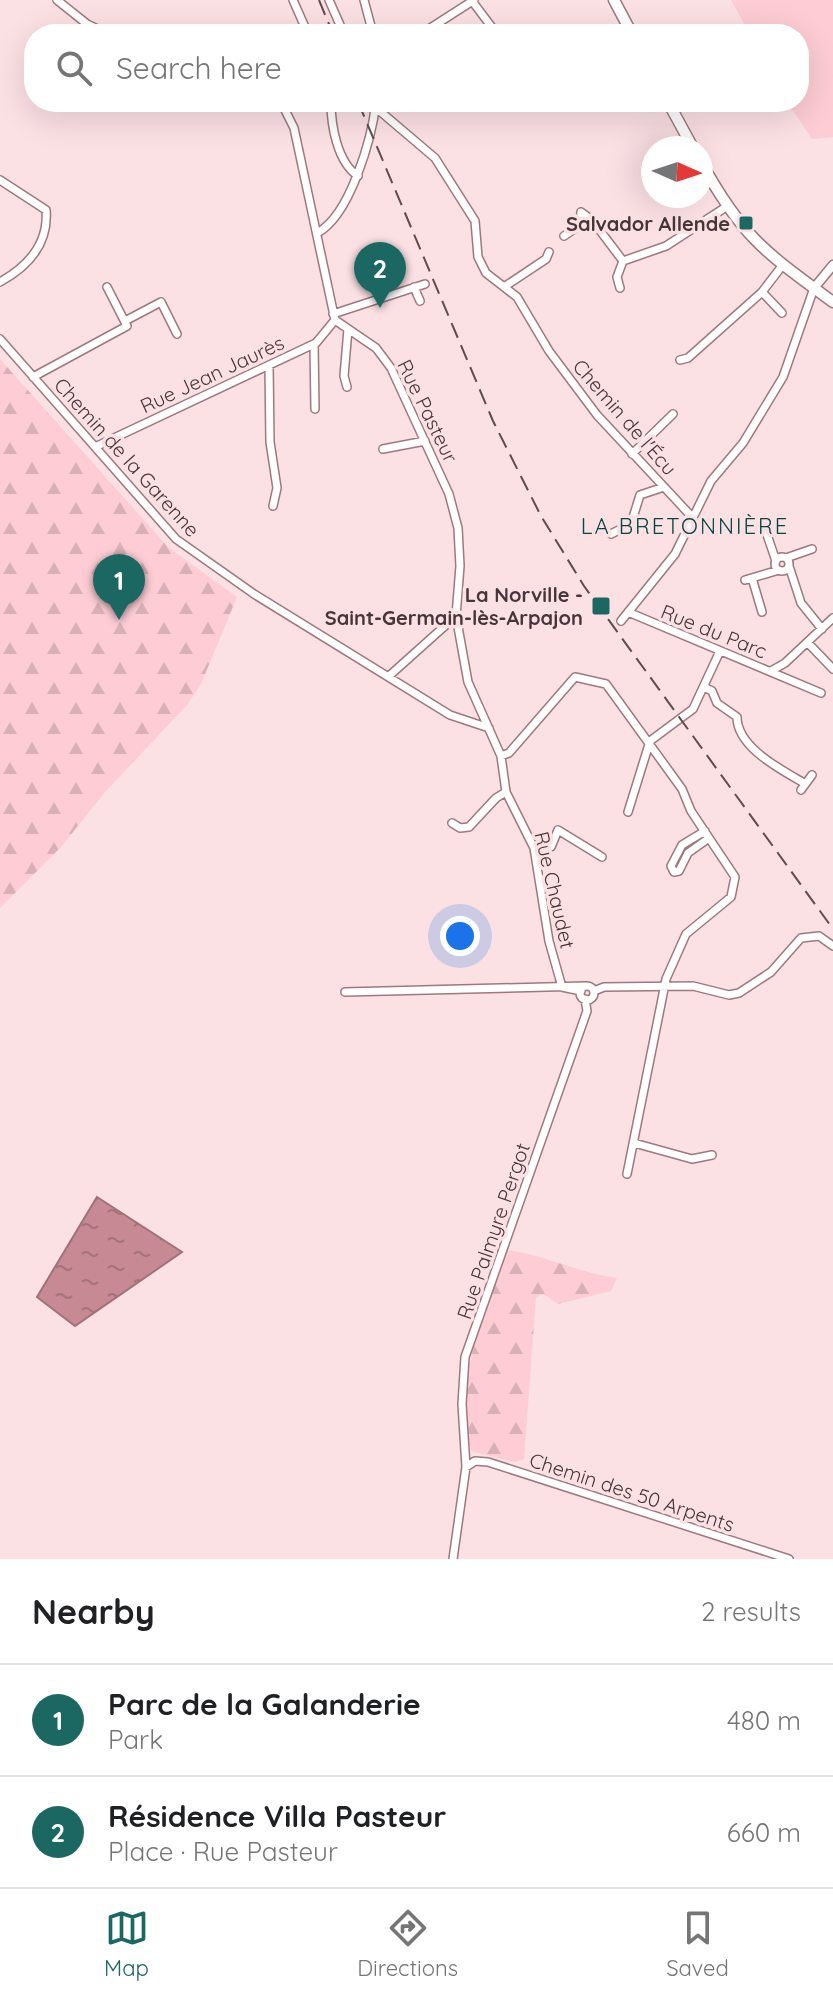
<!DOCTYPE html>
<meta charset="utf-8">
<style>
:root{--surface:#fff;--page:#f2f2f2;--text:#202124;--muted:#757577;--line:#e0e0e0;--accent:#1b6762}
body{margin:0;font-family:Quicksand,sans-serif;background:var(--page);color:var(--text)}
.compass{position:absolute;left:641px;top:136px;width:72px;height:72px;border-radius:50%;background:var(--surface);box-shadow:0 8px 32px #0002;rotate:93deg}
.you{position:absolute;left:460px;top:936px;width:28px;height:28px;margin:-20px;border:6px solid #fff;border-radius:50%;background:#1a73e8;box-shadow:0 0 0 12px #1a73e833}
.badge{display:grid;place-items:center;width:52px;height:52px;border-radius:50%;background:var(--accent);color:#fff;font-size:26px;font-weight:700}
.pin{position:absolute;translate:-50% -66px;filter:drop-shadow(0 2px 4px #0008)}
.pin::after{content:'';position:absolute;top:42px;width:28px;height:24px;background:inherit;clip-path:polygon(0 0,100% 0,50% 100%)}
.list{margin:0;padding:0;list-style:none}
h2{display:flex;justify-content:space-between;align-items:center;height:104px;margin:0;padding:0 32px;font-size:34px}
h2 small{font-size:26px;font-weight:400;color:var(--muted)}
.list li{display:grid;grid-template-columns:52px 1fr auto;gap:24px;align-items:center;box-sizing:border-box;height:112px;padding:0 32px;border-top:2px solid var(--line)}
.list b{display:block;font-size:30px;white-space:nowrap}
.list p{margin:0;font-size:26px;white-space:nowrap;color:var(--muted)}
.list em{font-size:26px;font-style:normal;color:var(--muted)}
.icon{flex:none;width:44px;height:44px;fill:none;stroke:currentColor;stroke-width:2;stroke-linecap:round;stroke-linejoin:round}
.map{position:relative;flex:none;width:833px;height:1559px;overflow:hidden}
.search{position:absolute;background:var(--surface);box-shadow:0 8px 32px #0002;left:24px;right:24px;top:24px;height:88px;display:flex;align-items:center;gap:20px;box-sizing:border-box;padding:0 28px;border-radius:32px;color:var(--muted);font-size:30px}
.sheet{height:328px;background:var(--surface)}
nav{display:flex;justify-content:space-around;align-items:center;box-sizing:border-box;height:112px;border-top:2px solid var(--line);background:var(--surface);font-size:22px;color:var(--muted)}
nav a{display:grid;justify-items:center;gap:4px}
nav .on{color:var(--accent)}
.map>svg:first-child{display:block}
</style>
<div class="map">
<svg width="833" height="1559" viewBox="0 0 833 1559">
<defs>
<pattern id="forest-firs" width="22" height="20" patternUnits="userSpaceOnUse" patternTransform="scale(2)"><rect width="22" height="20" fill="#fdccd4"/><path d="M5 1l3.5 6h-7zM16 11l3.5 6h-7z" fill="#dab0b7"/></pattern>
<pattern id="water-ripples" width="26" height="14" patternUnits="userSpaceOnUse" patternTransform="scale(2)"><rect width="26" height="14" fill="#c78a94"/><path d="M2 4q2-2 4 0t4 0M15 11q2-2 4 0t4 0" fill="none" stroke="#a3727a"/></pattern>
</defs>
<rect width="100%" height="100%" fill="#fbe0e4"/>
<path fill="#fdccd4" d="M731,0h102v137l-21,2 -25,-37h12v-68h-49z"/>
<path fill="url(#forest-firs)" d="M0,359l168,188 69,50 -36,87 -14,21 -82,87 -44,55 -61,61z
M506,1250c40,5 72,23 111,28l-6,13 -53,13 -14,-10 -8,3 -12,162 -9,3 -44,-11c-14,-81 9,-128 35,-201z"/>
<path fill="url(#water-ripples)" stroke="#a17179" stroke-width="2" d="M97,1197l85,55 -107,74 -38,-29z"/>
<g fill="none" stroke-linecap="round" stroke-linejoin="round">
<g stroke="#9f787e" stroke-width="10">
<path id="minor" d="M57,0l30,24 21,10
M293,0l15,34
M329,0l15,34
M364,0l9,34
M472,1l25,33
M421,34l53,-34
M281,102l13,26 41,192 41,28 15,20 58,126 9,34 2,38 -4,50 12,66 33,74 5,36 28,56 15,93 13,46 19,4
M331,102c0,23 6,60 27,74
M375,107l60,51 40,63 3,36 8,16 31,24 32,54 48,64 96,103
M0,180l46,30c3,35 -19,57 -46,72
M317,233c33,-17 55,-95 59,-131
M564,236l16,-11 1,-13 11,8 31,41
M623,261l43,-15 60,-39
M414,287l6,14
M504,287l42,-28 3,-7
M620,288l-3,-11 6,-16
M762,292l20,21
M333,314l92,-30
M125,321l36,-19 16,32
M0,339l176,200 78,55 196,121 39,13
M314,344l1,65
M680,360l8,-2 74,-66 20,-26
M269,365l1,77 7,46 -4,18
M33,377l94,-51 -20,-39
M347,387l-3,-11 4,-47
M95,447l221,-104 19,-23
M383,449l42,-8
M632,454l41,-40
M764,526l12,35
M611,534l20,-10 9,-29 24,-8
M775 564a7 7 0 1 1 14 0a7 7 0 1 1-14 0Z
M786,558l26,-9
M789,566l12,37 21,26
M752,578l10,34
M745,580l34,-10
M628,612l193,81
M621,621l54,-67 36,-73 32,-38 40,-66 31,-89
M808,643l25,26
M771,671l14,-8 48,-45
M389,676l67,-60
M704,687l8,4 5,12 20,14c0,30 43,52 67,66
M650,741l43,-32 27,-58
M501,756l8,-3 66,-76 31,7 76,105 9,22 44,66 -4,20 -45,37 -20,45 -39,195
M801,790l11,-15
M628,812l22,-71
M452,823l8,5 9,-1 27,-29 10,-6
M705,831l-23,14 -11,21 3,6 5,-1 9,-18 21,-15
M534,848l17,-1 7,-17 44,27
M580 993a7 7 0 1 1 14 0a7 7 0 1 1-14 0Z
M594,991l10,-4 89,-1 36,9 10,-2 32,-21 30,-34 18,-2 14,10
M345,992l240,-6
M634,1143l58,16 20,-4
M466,1467l9,-6 13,1 301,97
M453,1559l13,-92 -4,-63 3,-47 122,-346 -2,-12"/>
</g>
<g stroke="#9f787e" stroke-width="11">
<path id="tertiary" d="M814,288l19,-23"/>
</g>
<g stroke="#9f787e" stroke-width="13">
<path id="secondary" d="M614,0l18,34
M668,102l25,46
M701,162c42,76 64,90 132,140"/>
</g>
<use href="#minor" stroke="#fff" stroke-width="7"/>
<use href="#tertiary" stroke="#fff" stroke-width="8"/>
<use href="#secondary" stroke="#fff" stroke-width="10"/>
<path stroke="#5e4c4f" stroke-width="2" stroke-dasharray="16 8" stroke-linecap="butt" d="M319,0l14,34
M358,102l135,319 48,95 43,70 249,343"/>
</g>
<g fill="#1b6762" stroke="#fbe0e4" stroke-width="3">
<rect x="738" y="215" width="16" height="16" rx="4"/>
<rect x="591" y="596" width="20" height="20" rx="4"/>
</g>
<g text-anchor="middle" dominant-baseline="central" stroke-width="7" stroke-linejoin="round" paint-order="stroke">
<g font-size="20" font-weight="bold" fill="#473639" stroke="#fbe0e4" text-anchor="end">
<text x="730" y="223">Salvador Allende</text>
<text x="583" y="594">La Norville -<tspan x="583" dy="23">Saint-Germain-lès-Arpajon</tspan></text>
</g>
<g font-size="20" fill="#473639" stroke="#fbe0e4">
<text transform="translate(212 374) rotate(-25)">Rue Jean Jaurès</text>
<text transform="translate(428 411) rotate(64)">Rue Pasteur</text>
<text transform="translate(625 417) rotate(49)">Chemin de l'Écu</text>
<text transform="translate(127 457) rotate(48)">Chemin de la Garenne</text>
<text transform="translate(714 631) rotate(22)">Rue du Parc</text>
<text transform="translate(555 890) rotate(77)">Rue Chaudet</text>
<text transform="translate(493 1231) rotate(-71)">Rue Palmyre Pergot</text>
<text transform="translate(632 1492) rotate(18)">Chemin des 50 Arpents</text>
</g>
<g font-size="22" letter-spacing="2" fill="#034541" stroke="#fbe0e4">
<text x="685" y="526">LA BRETONNIÈRE</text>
</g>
</g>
</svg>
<svg class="compass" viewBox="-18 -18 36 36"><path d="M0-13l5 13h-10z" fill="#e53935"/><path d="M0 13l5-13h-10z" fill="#757577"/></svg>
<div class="you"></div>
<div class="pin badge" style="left:119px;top:620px">1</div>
<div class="pin badge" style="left:380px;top:308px">2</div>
<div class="search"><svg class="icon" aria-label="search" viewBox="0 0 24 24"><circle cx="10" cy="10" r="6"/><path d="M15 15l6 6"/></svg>Search here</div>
</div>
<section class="sheet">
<h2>Nearby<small>2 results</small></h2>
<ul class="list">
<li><span class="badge">1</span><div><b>Parc de la Galanderie</b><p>Park</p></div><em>480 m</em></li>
<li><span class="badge">2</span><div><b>Résidence Villa Pasteur</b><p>Place · Rue Pasteur</p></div><em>660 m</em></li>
</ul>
</section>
<nav>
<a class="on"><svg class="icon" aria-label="map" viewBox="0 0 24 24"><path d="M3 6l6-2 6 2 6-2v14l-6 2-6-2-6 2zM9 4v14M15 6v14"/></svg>Map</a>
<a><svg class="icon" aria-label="directions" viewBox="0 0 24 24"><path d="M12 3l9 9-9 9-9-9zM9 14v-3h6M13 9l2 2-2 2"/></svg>Directions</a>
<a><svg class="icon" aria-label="saved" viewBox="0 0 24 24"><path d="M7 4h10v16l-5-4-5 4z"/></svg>Saved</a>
</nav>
